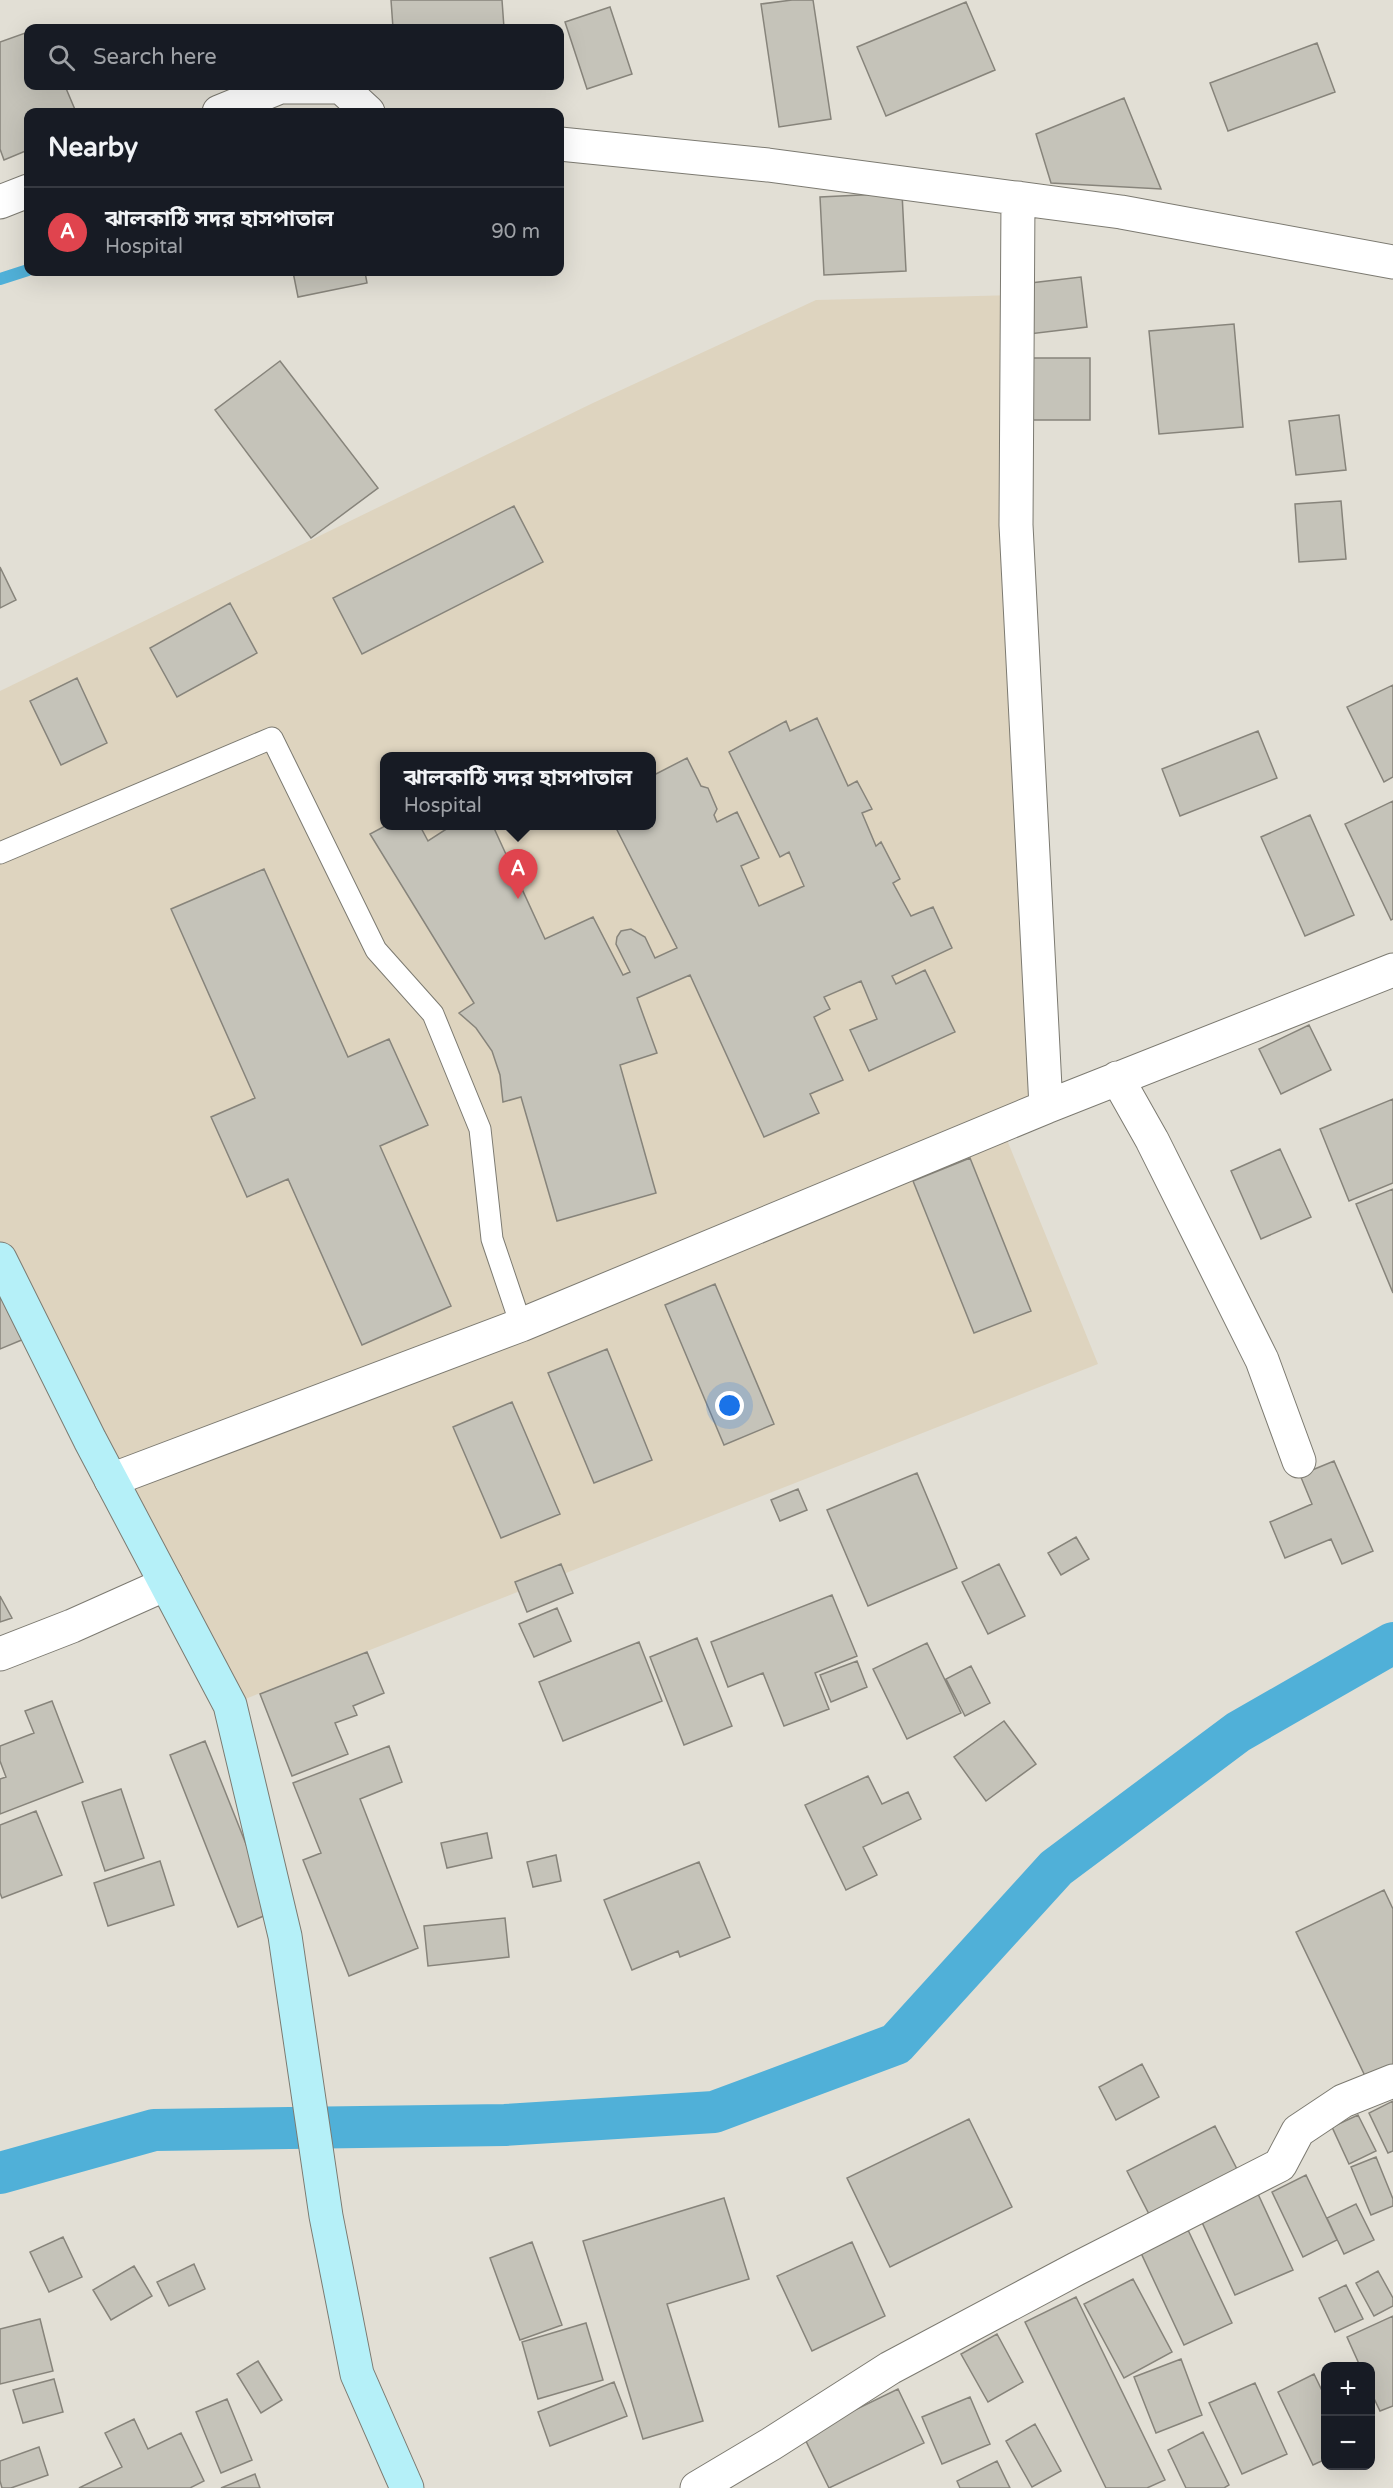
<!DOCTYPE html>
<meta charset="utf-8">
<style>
:root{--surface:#171b24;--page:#242831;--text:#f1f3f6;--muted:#9ea1a6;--line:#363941;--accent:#1a73e8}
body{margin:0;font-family:"Varela Round","Noto Sans Bengali",sans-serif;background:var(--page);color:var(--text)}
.controls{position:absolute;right:18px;bottom:18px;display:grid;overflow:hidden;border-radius:12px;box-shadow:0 6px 24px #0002}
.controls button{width:54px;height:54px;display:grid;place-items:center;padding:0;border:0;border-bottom:2px solid var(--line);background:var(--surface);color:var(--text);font:30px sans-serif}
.you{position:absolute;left:730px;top:1406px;width:21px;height:21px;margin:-15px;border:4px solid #fff;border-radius:50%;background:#1a73e8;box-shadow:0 0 0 9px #1a73e833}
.badge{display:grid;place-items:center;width:39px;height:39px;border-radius:50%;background:var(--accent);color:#fff;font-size:20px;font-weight:700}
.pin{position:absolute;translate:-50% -50px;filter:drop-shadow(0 2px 3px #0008)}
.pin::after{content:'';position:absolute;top:32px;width:21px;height:18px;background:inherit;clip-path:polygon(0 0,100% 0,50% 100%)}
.popup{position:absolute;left:380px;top:752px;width:276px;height:78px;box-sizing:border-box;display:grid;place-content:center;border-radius:12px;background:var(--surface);filter:drop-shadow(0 2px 4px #0005);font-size:20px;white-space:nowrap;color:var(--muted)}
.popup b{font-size:22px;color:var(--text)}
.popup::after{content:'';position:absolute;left:50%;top:100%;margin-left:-12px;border:12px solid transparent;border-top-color:var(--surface)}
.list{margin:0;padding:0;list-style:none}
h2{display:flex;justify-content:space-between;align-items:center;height:78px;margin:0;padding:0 24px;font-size:26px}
h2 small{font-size:20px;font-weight:400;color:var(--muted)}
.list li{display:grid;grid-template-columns:39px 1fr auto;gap:18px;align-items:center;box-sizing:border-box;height:90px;padding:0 24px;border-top:2px solid var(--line)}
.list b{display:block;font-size:22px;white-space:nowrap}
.list p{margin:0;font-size:20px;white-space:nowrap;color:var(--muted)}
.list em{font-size:20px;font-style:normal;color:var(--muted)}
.icon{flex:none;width:33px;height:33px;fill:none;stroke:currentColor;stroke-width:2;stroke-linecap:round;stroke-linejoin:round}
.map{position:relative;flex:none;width:1393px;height:2488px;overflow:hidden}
.search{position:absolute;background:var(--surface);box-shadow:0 6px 24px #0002;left:24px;top:24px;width:540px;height:66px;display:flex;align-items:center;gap:15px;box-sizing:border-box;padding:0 21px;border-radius:12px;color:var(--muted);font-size:22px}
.panel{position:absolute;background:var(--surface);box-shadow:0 6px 24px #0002;left:24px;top:108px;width:540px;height:168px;border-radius:12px}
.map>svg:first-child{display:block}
</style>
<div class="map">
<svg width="1393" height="2488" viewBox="0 0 1393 2488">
<rect width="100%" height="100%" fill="#e2dfd5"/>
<path fill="#ded4bf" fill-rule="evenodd" d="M1017,295l29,812 -45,18 97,239 -868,341 -230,-447v-567l593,-288 223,-103zM384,756h268v70h-268z"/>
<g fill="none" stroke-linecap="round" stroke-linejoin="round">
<path stroke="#50b0d8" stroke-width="12" d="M0,279l28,-9"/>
<path stroke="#50b0d8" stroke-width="42" d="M0,2173l154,-43 351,-5 209,-13 182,-68 160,-176 182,-136 155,-89"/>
</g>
<path fill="#c5c3b9" stroke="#87847b" stroke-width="1.5" d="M391,0h111l2,28h-111z
M792,0h21l18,119 -52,8 -18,-123z
M966,2l29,68 -109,46 -29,-69z
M610,7l22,67 -45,15 -22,-67z
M28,32v54h37l11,26h-48v38l-24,10 -4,-11v-107z
M1317,43l18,49 -107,39 -18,-48z
M1124,98l37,91 -110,-6 -15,-49z
M902,193l4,78 -82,4 -4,-78z
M293,272h72l2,11 -69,14z
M1081,277l6,50 -58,7 -7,-50z
M1234,324l9,103 -84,7 -10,-103z
M1028,358h62v62h-62z
M280,361l98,127 -67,50 -96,-128z
M1339,415l7,55 -50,5 -7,-54z
M1341,501l5,58 -47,3 -4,-58z
M514,506l29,56 -181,92 -29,-56z
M0,567l16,33 -16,8z
M230,603l27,50 -80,44 -27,-49z
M77,678l30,65 -46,22 -31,-64z
M1393,685v92l-9,5 -37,-75z
M817,718l31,68 9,-5 15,28 -10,4 14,33 5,-4 19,37 -7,4 18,33 22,-9 19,41 -60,28 4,8 29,-14 30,62 -86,39 -19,-41 27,-11 -16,-38 -37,16 6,12 -16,8 29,63 -33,14 9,19 -55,24 -74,-162 -53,23 20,55 -37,12 36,128 -99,28 -36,-124 -18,5 -3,-27 -8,-24 -16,-23 -17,-15 15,-10 -104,-169 15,-8h35l8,15 23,-15h42l52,113 48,-22 30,58 7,-3 -14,-28 1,-7 4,-6 10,-2 14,8 10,21 22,-10 -62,-122h37v-60l4,8 31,-16 14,28 7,2 9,21 -3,6 3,7 20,-10 22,46 -18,8 18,40 45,-20 -15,-34 -9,5 -51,-105 57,-31 4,10z
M1258,731l19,47 -97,38 -18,-47z
M1393,801v118l-2,1 -46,-96z
M1310,815l44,100 -49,21 -44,-99z
M264,869l84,188 41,-18 39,86 -48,21 71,160 -89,39 -74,-166 -41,18 -36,-80 44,-19 -84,-189z
M1309,1025l22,45 -50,24 -22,-45z
M1393,1099v84l-44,18 -29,-72z
M1280,1149l31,68 -50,22 -30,-68z
M970,1158l61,153 -57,22 -61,-152z
M1393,1189v104l-37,-89z
M715,1284l59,140 -50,21 -59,-140z
M6,1296l18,43 -24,10v-50z
M607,1349l45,111 -58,23 -46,-110z
M512,1402l48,112 -59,24 -48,-111z
M1334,1461l39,90 -31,13 -11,-25 -46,19 -15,-36 42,-18 -12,-29z
M917,1473l40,95 -89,38 -41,-96z
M798,1489l9,21 -27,11 -9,-21z
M1076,1537l13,22 -28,16 -13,-22z
M561,1564l12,29 -46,19 -12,-30z
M999,1564l26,52 -37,18 -26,-52z
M832,1595l25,61 -42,17 14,36 -45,17 -21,-53 -35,14 -17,-45z
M0,1596l12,22 -12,4z
M557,1608l14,33 -37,16 -15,-33z
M697,1638l35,88 -48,19 -34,-88z
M639,1642l23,59 -99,40 -24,-59z
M927,1643l34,70 -54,26 -34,-70z
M367,1652l17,41 -31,13 4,9 -22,8 13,31 -56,22 -32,-82z
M857,1661l10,26 -36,15 -11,-27z
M971,1666l19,37 -25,13 -19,-37z
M52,1701l31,81 -83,32v-35l6,-2 -6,-16v-15l34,-13 -9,-22z
M1004,1721l32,43 -50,37 -32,-44z
M205,1741l68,171 -35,15 -68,-172z
M389,1746l13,36 -42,17 58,149 -69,28 -46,-116 18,-7 -28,-70z
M868,1776l14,28 26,-12 13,27 -58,28 14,28 -31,15 -41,-85z
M121,1789l23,69 -39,13 -23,-69z
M36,1811l26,64 -60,23 -2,-5v-68z
M487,1833l5,25 -45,10 -6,-25z
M556,1855l5,26 -28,6 -6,-25z
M160,1861l14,44 -66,21 -14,-43z
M699,1862l31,75 -50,20 -2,-6 -46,19 -28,-70z
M1384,1890l9,19v156l-27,13 -70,-146z
M505,1918l4,39 -81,9 -4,-40z
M1142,2064l17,33 -43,23 -17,-33z
M1393,2101v50l-5,2 -19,-40z
M1358,2115l18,36 -27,13 -17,-37z
M969,2119l43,88 -122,60 -43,-89z
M1215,2126l25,49 -88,45 -25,-49z
M1376,2157l17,42v7l-22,9 -20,-48z
M1306,2175l31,65 -34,17 -31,-65z
M1258,2194l35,76 -58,25 -34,-75z
M724,2198l25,81 -82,25 36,117 -60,18 -60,-198z
M1356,2204l18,36 -30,14 -17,-36z
M1188,2230l44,93 -48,22 -43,-92z
M63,2237l19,40 -33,15 -19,-40z
M532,2242l30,83 -42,15 -30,-82z
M852,2242l33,74 -73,35 -35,-75z
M194,2264l11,25 -36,17 -12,-24z
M134,2266l18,30 -41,24 -18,-30z
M1378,2271l15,27v8l-19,10 -18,-33z
M1133,2279l39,73 -48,26 -40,-74z
M1346,2285l17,34 -28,13 -16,-34z
M1076,2297l89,183 -18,8h-41l-81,-166z
M1393,2316v90l-13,5 -10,-21v-24h-10l-13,-29z
M40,2319l13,52 -53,13v-55z
M586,2323l17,57 -65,19 -16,-57z
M997,2334l26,48 -35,20 -27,-48z
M1181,2359l21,56 -46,18 -22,-56z
M258,2361l24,39 -21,13 -24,-39z
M1314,2374l12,25v60l-13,6 -35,-73z
M54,2379l9,33 -40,11 -10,-33z
M614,2382l13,34 -77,30 -12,-34z
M1255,2383l32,71 -45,20 -33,-71z
M898,2389l26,54 -95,45 -26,-53z
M970,2397l20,47 -48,20 -20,-47z
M227,2399l25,61 -31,13 -25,-61z
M134,2419l14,30 33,-16 23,48 -14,7h-111l43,-21 -17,-34z
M1035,2424l26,47 -29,16 -26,-46z
M1203,2432l26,53 -5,3h-38l-18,-38z
M39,2447l9,28 -37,13h-9l-2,-7v-20z
M997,2461l13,27h-50l-3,-7z
M255,2474l5,14h-39z"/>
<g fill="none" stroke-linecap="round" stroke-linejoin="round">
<g stroke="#7c7a71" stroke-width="23">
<path id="service" d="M0,853l272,-115 104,212 57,64 47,115 12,110 29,86"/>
</g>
<g stroke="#7c7a71" stroke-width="35">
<path id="minor" d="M219,112l61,-25h61l27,25
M560,144l208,21 353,47 272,50
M0,202l28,-11
M1117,1078l35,62 110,220 37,101
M1046,1107l347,-137
M111,1480l410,-155 525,-218 -30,-582 2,-327
M0,1654l72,-28 94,-42
M697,2488l74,-44 119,-76 186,-99 204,-104 18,-34 45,-30 50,-20"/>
</g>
<g stroke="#7c7a71" stroke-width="35">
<path id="secondary" d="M0,1259l90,181 140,265 55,231 41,280 31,158 50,114"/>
</g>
<use href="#service" stroke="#fff" stroke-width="21"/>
<use href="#minor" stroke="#fff" stroke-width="33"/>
<use href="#secondary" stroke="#b5f0f8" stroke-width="33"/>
</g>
</svg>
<div class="controls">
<button>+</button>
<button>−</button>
</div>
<div class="you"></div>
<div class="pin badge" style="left:518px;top:899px;background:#e0444e">A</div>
<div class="popup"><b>ঝালকাঠি সদর হাসপাতাল</b>Hospital</div>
<div class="search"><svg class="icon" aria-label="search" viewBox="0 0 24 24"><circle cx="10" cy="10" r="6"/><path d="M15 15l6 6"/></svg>Search here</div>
<section class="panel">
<h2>Nearby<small></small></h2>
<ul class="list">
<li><span class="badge" style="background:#e0444e">A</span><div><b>ঝালকাঠি সদর হাসপাতাল</b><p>Hospital</p></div><em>90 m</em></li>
</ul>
</section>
</div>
